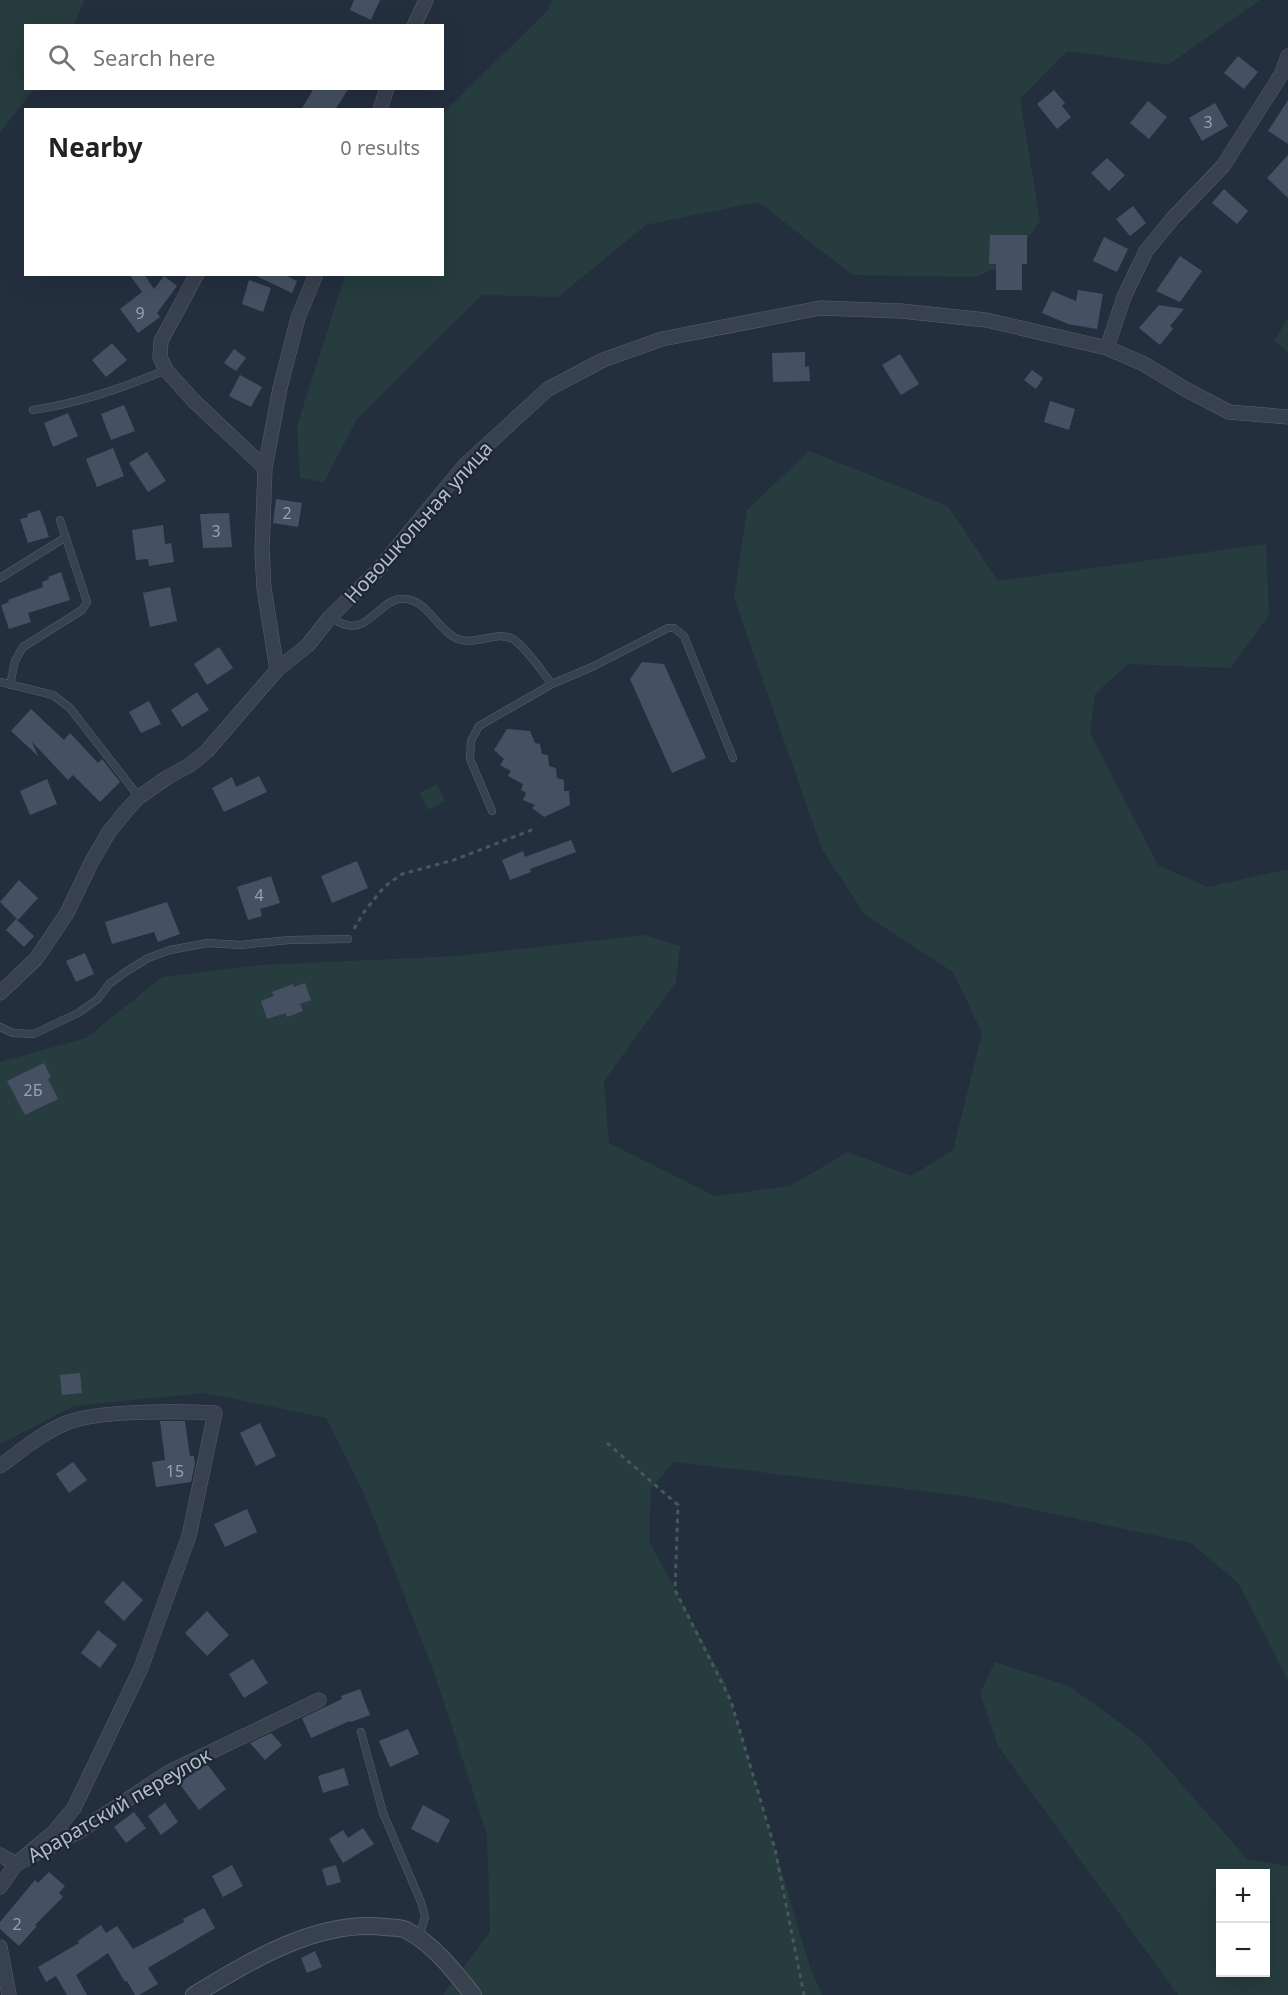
<!DOCTYPE html>
<meta charset="utf-8">
<style>
:root{--surface:#fff;--page:#f6f6f6;--text:#222;--muted:#767676;--line:#e0e0e0}
body{margin:0;font-family:"Noto Sans",sans-serif;background:var(--page);color:var(--text)}
.controls{position:absolute;right:18px;bottom:18px;display:grid;overflow:hidden;border-radius:0px;box-shadow:0 6px 24px #0002}
.controls button{width:54px;height:54px;display:grid;place-items:center;padding:0;border:0;border-bottom:2px solid var(--line);background:var(--surface);color:var(--text);font:30px sans-serif}
.list{margin:0;padding:0;list-style:none}
h2{display:flex;justify-content:space-between;align-items:center;height:78px;margin:0;padding:0 24px;font-size:26px}
h2 small{font-size:20px;font-weight:400;color:var(--muted)}
.icon{flex:none;width:33px;height:33px;fill:none;stroke:currentColor;stroke-width:2;stroke-linecap:round;stroke-linejoin:round}
.map{position:relative;flex:none;width:1288px;height:1995px;overflow:hidden}
.search{position:absolute;background:var(--surface);box-shadow:0 6px 24px #0002;left:24px;top:24px;width:420px;height:66px;display:flex;align-items:center;gap:15px;box-sizing:border-box;padding:0 21px;border-radius:0px;color:var(--muted);font-size:22px}
.panel{position:absolute;background:var(--surface);box-shadow:0 6px 24px #0002;left:24px;top:108px;width:420px;height:168px;border-radius:0px}
.map>svg:first-child{display:block}
</style>
<div class="map">
<svg width="1288" height="1995" viewBox="0 0 1288 1995">
<rect width="100%" height="100%" fill="#242f3e"/>
<path fill="#263c3f" fill-rule="evenodd" d="M0,0h84l-10,25 -48,1v62l8,1 -34,44z
M552,0h708l-92,65 -101,-14 -47,48 20,122 -28,41 -37,15 -122,-2 -95,-73 -112,23 -88,72 -76,-2 -125,124 -33,63 -24,-4 -3,-52 48,-151 97,-1 1,-161 105,-103z
M1288,318v34l-14,-11z
M809,451l139,55 50,75 268,-37 3,71 -39,53 -102,-4 -33,30 -5,39 68,132 49,22 81,-18v812l-49,-97 -48,-41 -218,-46 -299,-35 -23,26 -2,53 77,143 84,283 12,28h-379l47,-63 -3,-98 -56,-170 -65,-166 -40,-80 -121,-25 -131,13 -74,38v-382l86,-24 76,-61 97,-12 199,-9 187,-21 35,11 -4,36 -72,99 5,62 106,53 75,-10 58,-34 63,24 42,-26 29,-117 -29,-61 -88,-57 -43,-66 -88,-251 13,-88z
M437,784l8,17 -17,9 -8,-17z
M995,1662l74,24 72,52 106,121 41,7v129h-110l-180,-249 -18,-53zM1220,1874h46v98h-46z"/>
<path fill="#455162" d="M354,0h26l-9,20 -21,-10z
M1238,56l20,16 -14,17 -20,-16z
M314,88h35l-14,22h-34z
M1054,90l11,13 -3,3 9,11 -14,12 -20,-25z
M1288,100v44l-20,-13z
M1148,101l19,16 -18,22 -19,-16z
M1215,103l13,23 -26,15 -13,-23z
M1288,155v43l-21,-20z
M1107,158l18,17 -16,16 -18,-18z
M1224,189l24,22 -11,13 -25,-21z
M1133,206l13,17 -16,13 -14,-17z
M990,235h37v29h-5v26h-26v-26h-7z
M1104,237l24,12 -11,23 -24,-11z
M1180,256l22,15 -22,31 -24,-11z
M129,274h15l10,15 10,-13 13,10 -20,27 3,4 -22,16 -18,-24 22,-17z
M252,274h31l14,7 -5,12z
M249,280l22,8 -8,24 -21,-8z
M1078,290l25,4 -6,35 -29,-5 -26,-11 10,-22 24,10z
M1159,305l25,4 -14,17 3,3 -13,16 -21,-17z
M112,343l15,17 -21,17 -14,-17z
M234,349l12,9 -10,13 -12,-8z
M805,352v15l4,-1 1,15 -37,1 -1,-29z
M900,354l19,30 -18,11 -19,-30z
M1032,370l11,8 -7,11 -12,-9z
M240,375l22,12 -11,20 -22,-11z
M1050,401l25,8 -6,21 -25,-8z
M124,405l11,26 -24,9 -10,-26z
M68,413l10,23 -25,11 -9,-24z
M113,448l11,28 -27,11 -11,-28z
M147,452l19,29 -18,11 -19,-29z
M276,499l26,4 -4,24 -25,-4z
M40,510l9,27 -21,6 -8,-24 8,-2 -1,-3z
M229,513l3,34 -29,1 -3,-34z
M163,525l2,19 6,-1 3,19 -25,4 -1,-7 -12,1 -4,-30z
M61,572l9,28 -42,13 3,9 -22,7 -8,-24 8,-3 -1,-2 35,-13 -1,-5 7,-3 -1,-2z
M170,587l7,34 -27,6 -7,-34z
M219,647l14,21 -26,17 -13,-21z
M642,662l22,2 42,94 -34,15 -42,-94z
M197,692l12,18 -27,17 -11,-17z
M149,701l12,23 -20,9 -12,-21z
M31,709l33,31 6,-7 28,30 4,-4 18,23 -20,20 -27,-27 -5,5 -36,-38 6,14 -27,-25z
M507,729l23,2 5,12 5,1 2,10 6,1 1,11 7,2 1,10 7,2v11h5l1,14 -26,12 -12,-9 3,-3 -12,-5 3,-7 -5,-3 2,-6 -15,-8 3,-5 -11,-6 4,-6 -10,-9z
M259,776l8,16 -43,20 -12,-24 20,-11 4,10z
M47,779l10,25 -27,11 -10,-24z
M571,840l5,12 -46,17 1,3 -21,8 -8,-20 21,-9 2,6z
M357,861l11,27 -36,15 -11,-27z
M271,876l9,27 -20,6 2,7 -14,4 -11,-33z
M19,880l19,18 -20,22 -18,-18z
M167,902l13,32 -22,8 -4,-10 -42,12 -7,-22z
M16,919l18,17 -10,11 -18,-17z
M85,953l9,21 -18,8 -10,-21z
M305,983l6,17 -11,4 3,7 -16,6 -1,-4 -19,6 -6,-18 13,-5 -2,-4 21,-8 1,3z
M44,1063l7,14 -3,2 10,20 -33,16 -18,-34z
M80,1373l2,20 -20,2 -2,-20z
M160,1421h25l5,35h4l1,8 -4,18 -35,5 -4,-25 13,-2z
M260,1423l16,33 -20,10 -16,-33z
M73,1462l14,18 -18,13 -13,-19z
M247,1509l10,23 -32,15 -11,-23z
M123,1581l20,19 -19,21 -20,-19z
M207,1611l22,24 -22,21 -22,-23z
M98,1630l19,15 -17,23 -19,-15z
M253,1659l15,24 -24,15 -15,-24z
M360,1689l10,26 -19,7 -1,-1 -39,17 -9,-20 40,-19 -1,-3z
M408,1729l11,25 -29,13 -11,-26z
M271,1733l11,12 -17,15 -15,-17z
M207,1764l19,25 -27,21 -20,-27z
M344,1768l5,17 -26,8 -5,-17z
M165,1803l13,19 -17,13 -13,-19z
M423,1805l27,15 -12,23 -27,-14z
M134,1812l12,16 -20,15 -12,-16z
M363,1828l11,16 -31,19 -14,-24 14,-9 5,8z
M232,1865l11,21 -20,11 -11,-21z
M336,1865l5,17 -14,4 -5,-17z
M49,1872l16,14 -6,7 4,4 -28,28 2,1 -18,20 -19,-17v-7l35,-42 3,3z
M204,1908l11,20 -67,40 10,16 -19,11h-4l-8,-14 -2,1 -17,-29 -32,22 11,20h-20l-11,-19 -10,6 -8,-15 41,-24 -1,-2 23,-16 5,8 11,-7 16,23 51,-27 -1,-3z
M315,1951l7,16 -15,6 -6,-15z"/>
<g fill="none" stroke-linecap="round" stroke-linejoin="round">
<g stroke="#565f6c" stroke-width="8">
<path id="service" d="M33,410c47,-7 89,-22 133,-40
M0,578l66,-41
M330,617c6,3 11,7 17,8 21,6 33,-23 52,-26 27,-4 38,32 59,40 17,7 39,-9 55,0 13,8 29,33 39,45l-73,42 -8,15 -1,18 22,52
M0,682l53,13 17,13 69,89
M552,684l40,-17 76,-39h6l10,8 49,122
M10,685l5,-24 8,-14 59,-37 5,-8 -27,-82
M0,1027l13,6 21,1 44,-21 20,-14 11,-15 18,-13 21,-13 22,-8 38,-7 32,2 49,-5 59,-1
M361,1732l22,81 38,89 4,15 -6,20"/>
</g>
<g stroke="#565f6c" stroke-width="15">
<path id="minor" d="M414,26l12,-26
M380,110l7,-22
M197,274l-36,67 -1,16 6,13 28,31 71,67
M1107,348l17,-51 22,-46 27,-33 50,-52 58,-91 7,-19
M277,670l-13,-82 -2,-37 3,-83 15,-80 18,-70 18,-44
M0,993l36,-34 31,-46 25,-52 17,-29 17,-21 13,-14 29,-20 22,-12 17,-14 70,-81 31,-25 22,-28 48,-47 87,-105 83,-76 55,-29 59,-21 158,-31 81,3 85,9 121,28 37,16 41,25 44,23 59,5
M0,1466c21,-15 42,-33 66,-43 33,-13 113,-12 149,-10l-26,123 -48,132 -67,140 -21,25 -37,31 -16,23
M0,1855l16,9 64,-33 89,-59 150,-72
M0,1947l9,48"/>
</g>
<g stroke="#565f6c" stroke-width="18">
<path id="tertiary" d="M194,1995c56,-34 124,-76 191,-68 7,1 17,0 23,4 27,15 46,40 65,64"/>
</g>
<path stroke="#44595c" stroke-width="3" stroke-dasharray="4.5 4.5" stroke-linecap="butt" d="M354,929l10,-17 20,-25 18,-13 52,-14 80,-31
M607,1443l71,62 -3,85 56,111 44,148 29,146"/>
<use href="#service" stroke="#38414e" stroke-width="7"/>
<use href="#minor" stroke="#38414e" stroke-width="14"/>
<use href="#tertiary" stroke="#38414e" stroke-width="16"/>
</g>
<g text-anchor="middle" dominant-baseline="central" stroke-width="4.5" stroke-linejoin="round" paint-order="stroke">
<g font-size="16" fill="#98a1af">
<text x="1208" y="122">3</text>
<text x="140" y="313">9</text>
<text x="287" y="513">2</text>
<text x="216" y="531">3</text>
<text x="259" y="895">4</text>
<text x="33" y="1090">2Б</text>
<text x="175" y="1471">15</text>
<text x="17" y="1924">2</text>
</g>
<g font-size="20" fill="#b4bcc9" stroke="#1d2633">
<text transform="translate(418 522) rotate(-48)">Новошкольная улица</text>
<text transform="translate(119 1805) rotate(-30)">Араратский переулок</text>
</g>
</g>
</svg>
<div class="controls">
<button>+</button>
<button>−</button>
</div>
<div class="search"><svg class="icon" aria-label="search" viewBox="0 0 24 24"><circle cx="10" cy="10" r="6"/><path d="M15 15l6 6"/></svg>Search here</div>
<section class="panel">
<h2>Nearby<small>0 results</small></h2>
<ul class="list">
</ul>
</section>
</div>
